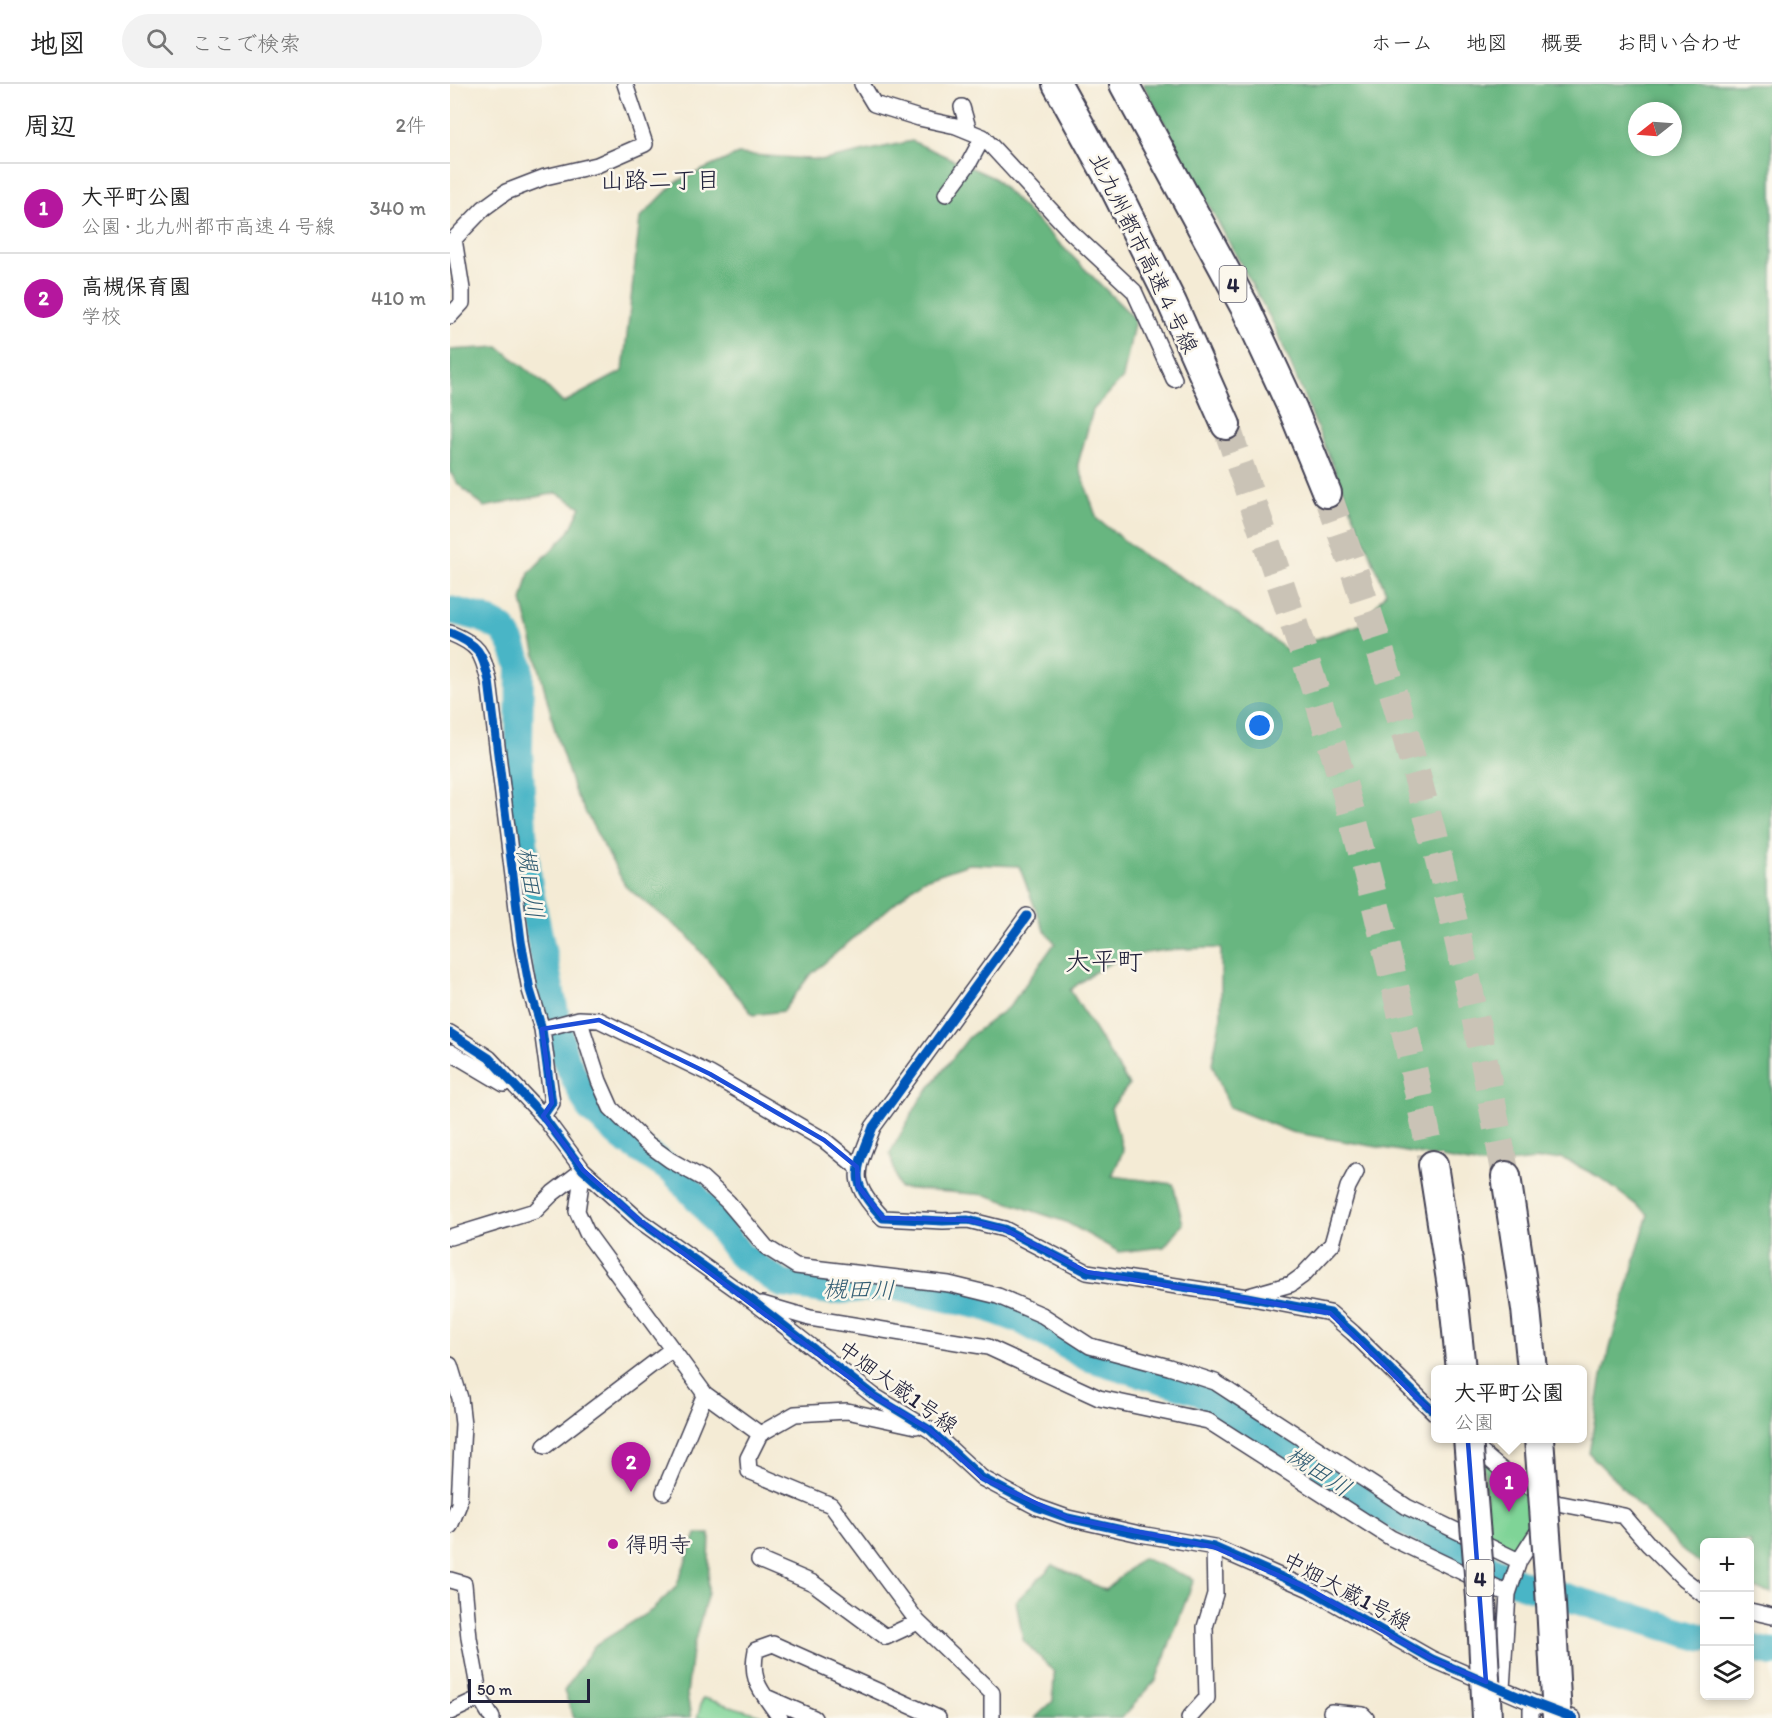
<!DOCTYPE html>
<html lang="ja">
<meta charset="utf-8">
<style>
:root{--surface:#fff;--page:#f2f2f2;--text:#222;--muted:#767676;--line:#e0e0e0;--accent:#b5179e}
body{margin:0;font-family:Itim,"Klee One",sans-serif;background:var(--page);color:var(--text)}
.controls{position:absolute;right:18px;bottom:18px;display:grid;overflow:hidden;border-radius:9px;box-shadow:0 3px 9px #0003}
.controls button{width:54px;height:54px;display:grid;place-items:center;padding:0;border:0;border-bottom:2px solid var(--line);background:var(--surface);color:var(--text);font:30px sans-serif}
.compass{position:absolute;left:1178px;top:18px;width:54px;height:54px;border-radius:50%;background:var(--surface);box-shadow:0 3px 9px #0003;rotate:253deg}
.scale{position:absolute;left:18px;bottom:15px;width:122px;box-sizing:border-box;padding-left:6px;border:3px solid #22223b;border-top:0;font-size:16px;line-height:21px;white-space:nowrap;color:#22223b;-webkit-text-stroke:4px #fbf7ec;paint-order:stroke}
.you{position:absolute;left:810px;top:642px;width:21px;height:21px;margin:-15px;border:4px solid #fff;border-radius:50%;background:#1a73e8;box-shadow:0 0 0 9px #1a73e833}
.badge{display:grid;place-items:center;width:39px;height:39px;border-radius:50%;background:var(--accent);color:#fff;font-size:20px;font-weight:700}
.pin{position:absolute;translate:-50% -50px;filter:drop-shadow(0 2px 3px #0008)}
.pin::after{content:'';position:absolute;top:32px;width:21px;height:18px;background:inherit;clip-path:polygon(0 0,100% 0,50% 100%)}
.popup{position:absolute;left:981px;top:1281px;width:156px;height:78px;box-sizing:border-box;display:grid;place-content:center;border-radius:9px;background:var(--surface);filter:drop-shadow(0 2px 4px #0005);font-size:20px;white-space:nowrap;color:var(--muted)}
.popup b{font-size:22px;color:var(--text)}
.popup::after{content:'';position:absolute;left:50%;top:100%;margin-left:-12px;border:12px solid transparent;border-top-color:var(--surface)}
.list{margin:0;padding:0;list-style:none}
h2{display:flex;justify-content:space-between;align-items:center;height:78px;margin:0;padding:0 24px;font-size:26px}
h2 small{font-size:20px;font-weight:400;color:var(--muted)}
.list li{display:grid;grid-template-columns:39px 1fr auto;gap:18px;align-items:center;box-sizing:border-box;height:90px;padding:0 24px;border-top:2px solid var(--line)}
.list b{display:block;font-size:22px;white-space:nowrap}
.list p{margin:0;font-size:20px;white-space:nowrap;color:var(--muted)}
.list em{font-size:20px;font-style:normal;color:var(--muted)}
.icon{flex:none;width:33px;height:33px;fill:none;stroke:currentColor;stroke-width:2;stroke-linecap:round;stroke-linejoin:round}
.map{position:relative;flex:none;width:1322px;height:1634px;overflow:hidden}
header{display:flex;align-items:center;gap:36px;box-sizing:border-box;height:84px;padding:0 30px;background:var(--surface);border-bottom:2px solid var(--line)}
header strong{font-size:28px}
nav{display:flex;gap:33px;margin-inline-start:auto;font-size:21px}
.search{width:420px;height:54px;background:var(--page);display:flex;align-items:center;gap:15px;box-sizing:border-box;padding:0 21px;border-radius:33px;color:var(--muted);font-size:22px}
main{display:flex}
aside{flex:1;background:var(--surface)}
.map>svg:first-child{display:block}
</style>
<header>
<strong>地図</strong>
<div class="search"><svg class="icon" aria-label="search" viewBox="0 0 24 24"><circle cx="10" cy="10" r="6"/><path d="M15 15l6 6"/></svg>ここで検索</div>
<nav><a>ホーム</a><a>地図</a><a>概要</a><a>お問い合わせ</a></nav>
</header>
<main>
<aside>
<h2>周辺<small>2件</small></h2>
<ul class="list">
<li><span class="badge">1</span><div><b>大平町公園</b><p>公園 · 北九州都市高速４号線</p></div><em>340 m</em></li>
<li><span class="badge">2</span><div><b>高槻保育園</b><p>学校</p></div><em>410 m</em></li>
</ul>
</aside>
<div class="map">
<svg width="1322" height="1634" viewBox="0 0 1322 1634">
<rect width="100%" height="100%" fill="#fbf7ec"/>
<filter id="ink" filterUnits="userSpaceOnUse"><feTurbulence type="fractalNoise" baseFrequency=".0167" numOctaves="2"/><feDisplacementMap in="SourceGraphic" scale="12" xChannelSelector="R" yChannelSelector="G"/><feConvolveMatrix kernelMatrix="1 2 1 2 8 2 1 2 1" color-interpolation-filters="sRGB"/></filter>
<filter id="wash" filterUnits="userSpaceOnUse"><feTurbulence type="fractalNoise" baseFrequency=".008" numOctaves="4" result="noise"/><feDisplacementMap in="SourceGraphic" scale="24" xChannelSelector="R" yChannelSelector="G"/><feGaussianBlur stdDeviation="1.35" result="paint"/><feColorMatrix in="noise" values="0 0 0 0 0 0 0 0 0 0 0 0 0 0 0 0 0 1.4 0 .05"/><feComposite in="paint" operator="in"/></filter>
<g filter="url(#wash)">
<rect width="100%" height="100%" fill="#f4ebd5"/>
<path fill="#7fd497" stroke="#507b69" stroke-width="1.5" d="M1034,1377l48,39 2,24 -15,20 -9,6 -23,-9z
M253,1614l61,18 1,2h-68z"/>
<path fill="#67b680" stroke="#446c5e" stroke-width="1.5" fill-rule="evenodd" d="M693,0h629v1509l-22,-6v-45h-46v24l-20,-14 -95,-99 13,-77 46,-162 -49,-37 -37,-19 -81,7 -190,-33 -62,-25 -17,-43 9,-47v-69c-35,0 -83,1 -116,18 -12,6 -24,16 -35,24l59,95 -18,23 12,43 -11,25 61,8 10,40 -19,23 -45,5 -53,-30 -80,-27 -87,-7 -9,-35 30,-53 49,-63 41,-31 45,-63 -12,-15 -24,-62 -50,-2 -47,16 -113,96 -26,35 -30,4 -66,-80 -61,-48 -51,-94 -19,-59 -34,-133 7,-28 40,-41 12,-25 -24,-14 -73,14 -26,-23 -8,-12v-122l49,-3 42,34 22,22 60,-32 17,-153 36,-36 62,-28 86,6 88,-19 82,37 141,141 -12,59 -30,32 -15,54 19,55 47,37 57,33 85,60 76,-25 24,-32 -111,-265zM1187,27h36v36h-36z
M246,1450h14l-2,59 -16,58 -5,43 4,24h-117l-10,-27 30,-45 58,-36 24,-23z
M692,1474l52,21 -38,101 -34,38h-87l18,-17 1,-29 -31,-32 -7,-39 37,-36 52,25z"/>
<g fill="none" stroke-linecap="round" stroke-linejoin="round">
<path stroke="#49b5c6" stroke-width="28" d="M0,526l32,8 21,11 9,15 8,22 -1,84 4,82 6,55 35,169 26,53 33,29 51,34 31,35 35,48 42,29 48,7 61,-5 92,20 40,15 64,36 112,34 148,100 174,93 183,54
M1300,1564l22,5"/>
</g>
</g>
<g filter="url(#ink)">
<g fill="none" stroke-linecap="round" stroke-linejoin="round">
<path stroke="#cac3b6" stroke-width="28" stroke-dasharray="28 14" stroke-linecap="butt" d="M776,341c35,102 71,203 102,307 43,142 76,287 105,433
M877,409c61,167 109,340 146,514 12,56 22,113 33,169"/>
<g stroke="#424052" stroke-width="18">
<path id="street" d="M412,0l12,20 45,14 37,8 27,11 -14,26 -23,31
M512,23l7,24
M533,53l88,95 63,59 40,88
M0,232l12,-13v-14l-8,-50 30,-31 22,-16 39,-15 52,-12 48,-21 -20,-60
M0,549c29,12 32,19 39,48l32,260 9,49 12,39 10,74 -9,13
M577,832l-154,211c-17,44 -26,54 10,91l60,3 25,-1 36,9 83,43 160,25 83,16 23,20 83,81
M129,935l20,62 12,27 34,34 25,18 32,18 26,24 38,45 30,19 153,18 49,12 44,19 48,31 79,21 46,15 192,125 112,54 23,-36
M92,945l37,-10 20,1 111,54 114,66 33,27
M0,949l39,25 54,58 40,54 57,51 114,81 120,94 56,34 52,48 55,29 31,11 72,16 74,13 95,42 123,70 99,43 42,16
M0,968l54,32
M133,1086l-6,41 10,22 118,161 55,40
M0,1153l85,-26 18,-18 30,-23
M799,1212l42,-12 11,-8 30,-32 16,-57 8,-15
M312,1220l48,14 178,29 111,51 109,23 183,117 117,56 -6,95
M0,1281l10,33 3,26 -4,80 -9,22
M466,1342l-69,-15 -52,3 -35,20 -12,24 1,13 82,34 87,117 74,71v25
M1019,1358l33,28 55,33 67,13 25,29 34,34 21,16
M95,1362l126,-96
M214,1408l41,-98
M309,1476l54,23 73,54 32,-15
M0,1496l14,4 5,54 11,60 12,20
M1058,1510l11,-33
M1300,1527l22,5
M316,1613l48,21
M1081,1618v16
M0,1628l30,-14
M881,1628l32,3 3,3
M330,1634c-17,-26 -31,-35 -24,-68l17,-6 165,74
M739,1634l18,-20 -2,-71 10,-33 -1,-47"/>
</g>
<g stroke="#424052" stroke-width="32">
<path id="highway" d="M607,0l56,101 59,118 54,122
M674,0l122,225 47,101 34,83
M983,1081l20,128 8,77
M1056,1092l20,133 6,61"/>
</g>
<use href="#street" stroke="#fff" stroke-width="15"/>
<use href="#highway" stroke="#fff" stroke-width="28"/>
<g stroke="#424052" stroke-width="32" stroke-linecap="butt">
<path id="highway-bridge" d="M1018,1354l13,160 6,120
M1089,1354l12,166 6,114"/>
</g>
<use href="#highway-bridge" stroke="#fff" stroke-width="28"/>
<g stroke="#fbf7ec" stroke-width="13">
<path id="cycleway" d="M0,549c29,12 32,19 39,48l32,260 9,49 12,39 10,74 -9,13
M577,832l-154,211c-17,44 -26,54 10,91l60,3 25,-1 36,9 83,43 160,25 83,16 23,20 83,81
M0,949l39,25 54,58 40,54 57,51 114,81 120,94 56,34 52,48 55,29 31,11 72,16 74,13 95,42 123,70 99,43 42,16"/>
</g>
<use href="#cycleway" stroke="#0057b8" stroke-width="9"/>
</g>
</g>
<path fill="none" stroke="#1d4ed8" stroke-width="4.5" stroke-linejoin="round" d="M149,936l111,54 114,66 33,27 1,19 25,32 85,2 36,9 83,43 243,41 93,91 45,38 18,240 -54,-23 -123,-70 -95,-42 -146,-29 -86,-40 -52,-48 -56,-34 -234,-175 -57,-51 -40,-54 9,-13 -10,-74z"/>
<circle fill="#b5179e" stroke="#fbf7ec" stroke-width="2" cx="163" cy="1460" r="6"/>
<g text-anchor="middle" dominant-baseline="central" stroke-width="5" stroke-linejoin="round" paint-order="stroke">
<g fill="#fbf7ec" stroke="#636270" stroke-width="1.5">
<rect x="769.5" y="182" width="27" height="36" rx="4.5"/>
<rect x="1016.5" y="1476" width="27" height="36" rx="4.5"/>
</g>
<g font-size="21" font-weight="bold" fill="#22223b">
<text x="783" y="200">4</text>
<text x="1030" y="1494">4</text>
</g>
<g font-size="22" fill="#22223b" stroke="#fbf7ec">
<text transform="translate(694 169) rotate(64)">北九州都市高速４号線</text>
<text transform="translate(448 1303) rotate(36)">中畑大蔵1号線</text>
<text transform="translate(897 1507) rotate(28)">中畑大蔵1号線</text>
</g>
<g font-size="22" fill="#22223b" stroke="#fbf7ec" text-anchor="start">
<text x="175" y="1460">得明寺</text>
</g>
<g font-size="24" fill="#22223b" stroke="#fbf7ec">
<text x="210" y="95">山路二丁目</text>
</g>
<g font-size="24" font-style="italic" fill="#325d73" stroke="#fbf7ec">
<text transform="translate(81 799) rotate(82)">槻田川</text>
<text transform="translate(409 1205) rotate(1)">槻田川</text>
<text transform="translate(869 1387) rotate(33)">槻田川</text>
</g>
<g font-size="26" fill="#22223b" stroke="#fbf7ec">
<text x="654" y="877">大平町</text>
</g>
</g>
</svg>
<div class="controls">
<button>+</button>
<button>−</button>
<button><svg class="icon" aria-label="layers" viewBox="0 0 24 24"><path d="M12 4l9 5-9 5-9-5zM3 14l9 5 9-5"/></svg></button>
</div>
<svg class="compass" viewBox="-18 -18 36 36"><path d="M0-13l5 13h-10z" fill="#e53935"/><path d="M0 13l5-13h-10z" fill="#767676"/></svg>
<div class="scale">50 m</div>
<div class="you"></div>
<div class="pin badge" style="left:1059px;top:1428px">1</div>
<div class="popup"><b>大平町公園</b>公園</div>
<div class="pin badge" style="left:181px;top:1408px">2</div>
</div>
</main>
